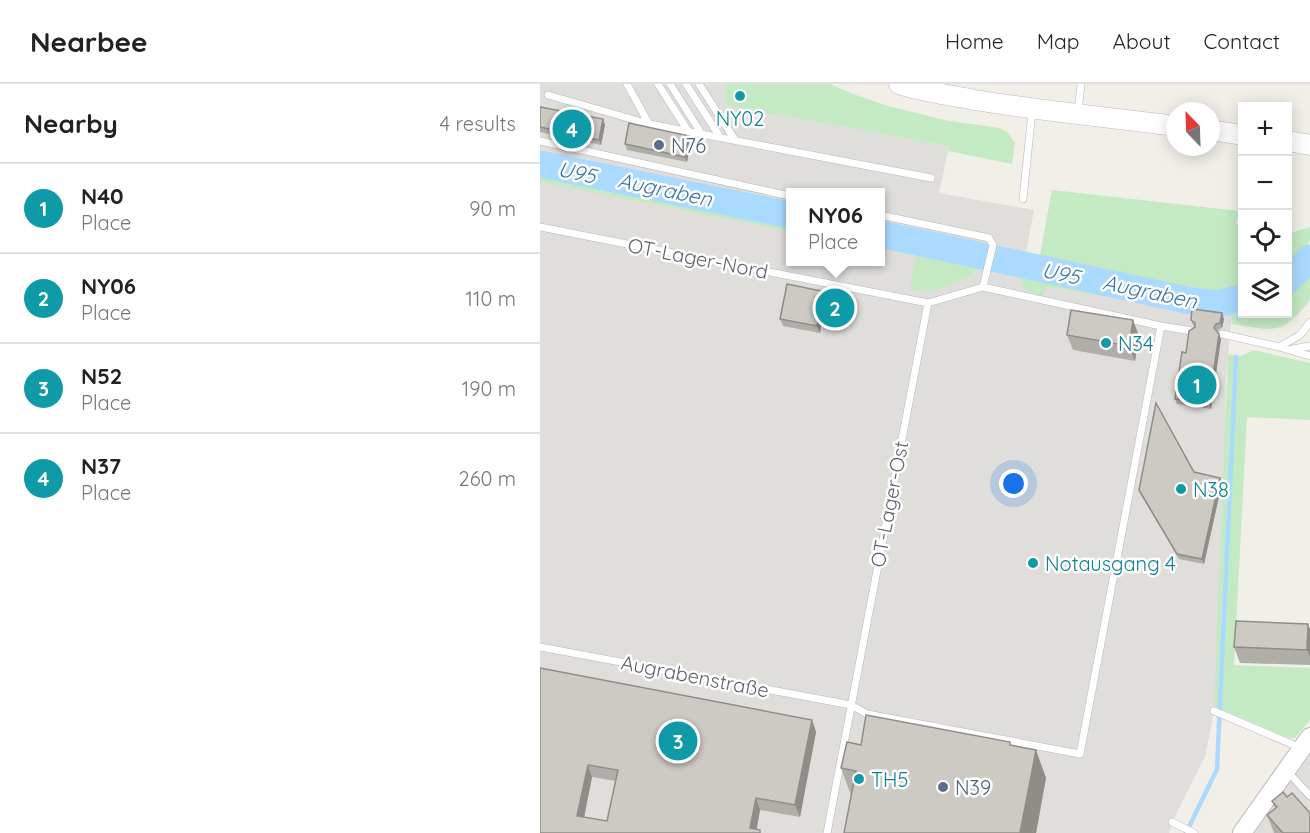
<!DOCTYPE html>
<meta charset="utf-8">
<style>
:root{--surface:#fff;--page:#f6f6f6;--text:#222;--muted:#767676;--line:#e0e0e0;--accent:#f33b2c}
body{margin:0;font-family:Quicksand,sans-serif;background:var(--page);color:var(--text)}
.controls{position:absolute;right:18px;top:18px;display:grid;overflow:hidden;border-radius:0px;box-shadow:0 3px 15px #0003}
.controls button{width:54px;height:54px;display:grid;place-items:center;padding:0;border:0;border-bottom:2px solid var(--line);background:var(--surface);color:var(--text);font:30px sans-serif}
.compass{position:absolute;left:626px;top:18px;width:54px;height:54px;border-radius:50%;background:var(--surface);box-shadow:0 3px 15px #0003;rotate:337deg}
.you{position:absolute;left:474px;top:400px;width:21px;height:21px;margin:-15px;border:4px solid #fff;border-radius:50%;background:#1a73e8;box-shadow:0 0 0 9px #1a73e833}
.badge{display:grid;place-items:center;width:39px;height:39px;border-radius:50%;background:var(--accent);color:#fff;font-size:20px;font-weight:700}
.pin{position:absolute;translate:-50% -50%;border:3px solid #fff;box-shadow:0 2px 6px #0006}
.popup{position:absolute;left:246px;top:104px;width:99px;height:78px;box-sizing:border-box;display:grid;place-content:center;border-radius:0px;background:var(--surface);filter:drop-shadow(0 2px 4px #0005);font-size:20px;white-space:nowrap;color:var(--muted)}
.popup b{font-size:22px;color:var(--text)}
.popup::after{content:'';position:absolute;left:50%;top:100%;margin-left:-12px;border:12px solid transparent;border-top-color:var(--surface)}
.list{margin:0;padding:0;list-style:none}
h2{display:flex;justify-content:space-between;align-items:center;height:78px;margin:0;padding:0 24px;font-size:26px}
h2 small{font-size:20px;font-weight:400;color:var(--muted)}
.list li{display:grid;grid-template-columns:39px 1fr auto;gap:18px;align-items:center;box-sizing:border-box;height:90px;padding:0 24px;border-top:2px solid var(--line)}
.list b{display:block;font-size:22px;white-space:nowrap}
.list p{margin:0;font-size:20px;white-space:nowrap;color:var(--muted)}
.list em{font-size:20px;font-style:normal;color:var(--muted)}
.icon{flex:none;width:33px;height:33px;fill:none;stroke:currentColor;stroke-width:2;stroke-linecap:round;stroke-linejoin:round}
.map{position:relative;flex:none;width:770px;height:749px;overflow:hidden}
header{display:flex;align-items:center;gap:36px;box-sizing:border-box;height:84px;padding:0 30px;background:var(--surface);border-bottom:2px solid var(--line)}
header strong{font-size:28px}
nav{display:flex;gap:33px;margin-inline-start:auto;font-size:21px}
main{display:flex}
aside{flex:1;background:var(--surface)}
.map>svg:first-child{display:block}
</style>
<header>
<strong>Nearbee</strong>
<nav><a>Home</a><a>Map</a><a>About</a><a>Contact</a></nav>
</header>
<main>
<aside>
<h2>Nearby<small>4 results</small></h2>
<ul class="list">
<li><span class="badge" style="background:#0f9aa8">1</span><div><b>N40</b><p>Place</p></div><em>90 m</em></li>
<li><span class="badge" style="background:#0f9aa8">2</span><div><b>NY06</b><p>Place</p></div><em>110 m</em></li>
<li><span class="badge" style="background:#0f9aa8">3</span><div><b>N52</b><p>Place</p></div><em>190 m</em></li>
<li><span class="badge" style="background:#0f9aa8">4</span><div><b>N37</b><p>Place</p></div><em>260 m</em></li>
</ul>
</aside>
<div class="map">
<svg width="770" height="749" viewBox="0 0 770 749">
<rect width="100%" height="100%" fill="#f1efe8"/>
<path fill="#e0deda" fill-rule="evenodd" d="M0,0h244l26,36 139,26 -10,47 95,17 -14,73 212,33 -6,60 -3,172 -9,163 -9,46 -28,55 -8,21h-629zM250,109h90v69h-90z
M770,672v77h-55l28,-42z"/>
<path fill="#c3eac3" d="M186,0h104l23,10 35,12 61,15 51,7 7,4 8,11 -3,21 -64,-13 1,-5 -223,-41z
M0,70l250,50v27l-250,-49z
M512,106l187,21 -3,13 6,1v89h46v-80l22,-7v13l-20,40 20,-14v34c-29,37 -36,30 -78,24v-8l-186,-29 -3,9c-31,-8 -24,-17 -17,-43l14,2z
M340,138l103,21 -6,25 -6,8 -33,14 -15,2 -13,-3 6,-33 -36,-8z
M713,266l57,13v57l-63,-3 -13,248 76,3v52l-15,18h-6l-75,-32 14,-352 13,2z"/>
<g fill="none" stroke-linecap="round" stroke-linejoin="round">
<path stroke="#aadaff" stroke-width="4.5" d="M0,79l250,52
M340,150l100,21
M483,180l168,37 25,3 26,-6
M748,196l22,-22
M699,216v19
M646,749l31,-64 19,-412"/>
<path stroke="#aadaff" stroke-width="27" d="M0,80l250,51
M340,150l311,67 25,3 26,-6
M748,196l22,-22"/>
<g stroke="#b5b8bc" stroke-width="8">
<path id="service" d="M87,0l22,40 282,54
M118,0l30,47
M130,0l31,49
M146,0l34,53
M159,0l36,56
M8,11l101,29
M538,28l3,-28
M0,57l250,55
M483,115l9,-87
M0,143l388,76 55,-16 10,-42 -4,-7 -109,-23
M443,203l178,39 31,5
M682,250l57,13 31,9
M739,263l21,-12 10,-13
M752,265l18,-3
M0,563l311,58 16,9 213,40 81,-428
M674,627l87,37
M747,687l23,25
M632,738l22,11
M287,749l101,-530"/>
</g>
<g stroke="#b5b8bc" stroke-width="20">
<path id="tertiary" d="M702,749l68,-96"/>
</g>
<g stroke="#b6babf" stroke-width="21">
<path id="secondary" d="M359,0c24,8 51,11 76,16 66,11 133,17 200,26
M671,46l31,5
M748,57l22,4"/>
</g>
<use href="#service" stroke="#fff" stroke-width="7"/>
<use href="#tertiary" stroke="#fff" stroke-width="18"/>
<use href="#secondary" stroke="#fff" stroke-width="20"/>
</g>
<path fill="#b0aea9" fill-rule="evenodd" d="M0,23l63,12 2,6 -4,20 -61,-13z
M151,57l-4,21 -60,-12 -2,-6z
M247,200l56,18 -3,14 -17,-3 -3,20 -37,-7 -3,-7z
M684,235l-2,9 -4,2 -1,2 4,7 -10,70 -34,-5 -2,-5 11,-46 9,-26 -2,-2 -2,-5z
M527,251l72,1 -4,25 -62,-11z
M680,394l2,5 -18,81 -25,-5 -38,-64 -2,-5z
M770,545v36l-70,-2 -6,-16z
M0,584l272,52 4,12 -16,85 -40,-7 -4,19 -216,4zM52,693l24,4 -9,40 -23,-4z
M321,661h151l34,33 -10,55h-192l7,-38 -10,-27z
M747,713l23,36h-36l-7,-18 8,-7 -3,-7z"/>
<path fill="#908d89" d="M63,35l2,6 -4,20 -2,-5z
M149,52l2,5 -4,21 -2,-5z
M301,211l2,7 -3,14 -3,-7z
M281,222l2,7 -3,20 -3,-7z
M682,229l2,6 -2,9 -2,-5z
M593,236l6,16 -4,25 -6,-15z
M679,250l2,5 -10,70 -2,-6z
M680,394l2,5 -18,81 -2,-5z
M768,540l2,5v28l-3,-7z
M272,636l4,12 -16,85 -5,-12z
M496,666l10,28 -10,55h-16z
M48,681l4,12 -10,51 -5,-12z
M216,714l4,12 -4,23 -6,-5z"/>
<path fill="#cdcac4" stroke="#908d89" stroke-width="1.5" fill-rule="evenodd" d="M0,23l63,12 -4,21 -59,-13z
M89,39l60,13 -4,21 -60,-13z
M247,200l54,11 -4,14 -16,-3 -4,20 -37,-7z
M652,225l30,4 -2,10 -4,1 -2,4 5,6 -10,69 -34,-4 7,-47 4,1 3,-22 6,-4v-4l-4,-3z
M531,226l62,10 -4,26 -62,-11z
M616,319l38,69 26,6 -18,81 -25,-5 -38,-64z
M696,537l72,3 -1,26 -73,-3z
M0,584l272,52 -17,85 -39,-7 -6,30 10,2v3h-220zM48,681l30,5 -11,51 -30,-5z
M326,631l144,27v3l26,5 -16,83h-176l12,-62 -15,-3 6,-26 14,3z
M743,708l4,5 5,-4 18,20v20h-27l-16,-18 10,-8 -5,-6z"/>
<g fill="#0f9aa8" stroke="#fff" stroke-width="2">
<circle cx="200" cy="12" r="6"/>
<circle cx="566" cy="259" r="6"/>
<circle cx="641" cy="405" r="6"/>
<circle cx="493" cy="479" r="6"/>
<circle cx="319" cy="695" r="6"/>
</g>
<g fill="#5c6f8a" stroke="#fff" stroke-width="2">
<circle cx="119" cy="61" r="6"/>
<circle cx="403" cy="703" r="6"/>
</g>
<g text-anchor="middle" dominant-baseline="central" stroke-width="5" stroke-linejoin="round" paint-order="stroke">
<g font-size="20" fill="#0d838f" stroke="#fff" text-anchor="start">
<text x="200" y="34" text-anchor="middle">NY02</text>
<text x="578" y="259">N34</text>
<text x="653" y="405">N38</text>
<text x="505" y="479">Notausgang 4</text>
<text x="331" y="695">TH5</text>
</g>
<g font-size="20" fill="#4e5e75" stroke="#fff" text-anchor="start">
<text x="131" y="61">N76</text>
<text x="415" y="703">N39</text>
</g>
<g font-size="20" fill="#5f6368" stroke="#fff">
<text transform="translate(158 174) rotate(11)">OT-Lager-Nord</text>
<text transform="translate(349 420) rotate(-79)">OT-Lager-Ost</text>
<text transform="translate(155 592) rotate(11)">Augrabenstraße</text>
</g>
<g font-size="21" font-style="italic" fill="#3c74af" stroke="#fff">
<text transform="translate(37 88) rotate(12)">U95</text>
<text transform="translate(125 105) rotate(12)">Augraben</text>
<text transform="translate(521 189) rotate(12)">U95</text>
<text transform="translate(610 207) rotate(12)">Augraben</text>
</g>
</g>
</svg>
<div class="controls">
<button>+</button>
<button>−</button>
<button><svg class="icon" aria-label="locate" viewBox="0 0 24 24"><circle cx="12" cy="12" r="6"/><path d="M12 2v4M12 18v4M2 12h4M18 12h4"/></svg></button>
<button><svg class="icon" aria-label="layers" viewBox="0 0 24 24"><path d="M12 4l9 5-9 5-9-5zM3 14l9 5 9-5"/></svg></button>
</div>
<svg class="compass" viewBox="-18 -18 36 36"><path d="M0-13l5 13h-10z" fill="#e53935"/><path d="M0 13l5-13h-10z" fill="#767676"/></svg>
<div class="you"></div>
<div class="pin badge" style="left:657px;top:301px;background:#0f9aa8">1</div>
<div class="pin badge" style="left:295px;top:224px;background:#0f9aa8">2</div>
<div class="popup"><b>NY06</b>Place</div>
<div class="pin badge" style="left:138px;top:657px;background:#0f9aa8">3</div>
<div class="pin badge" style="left:32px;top:45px;background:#0f9aa8">4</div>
</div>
</main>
